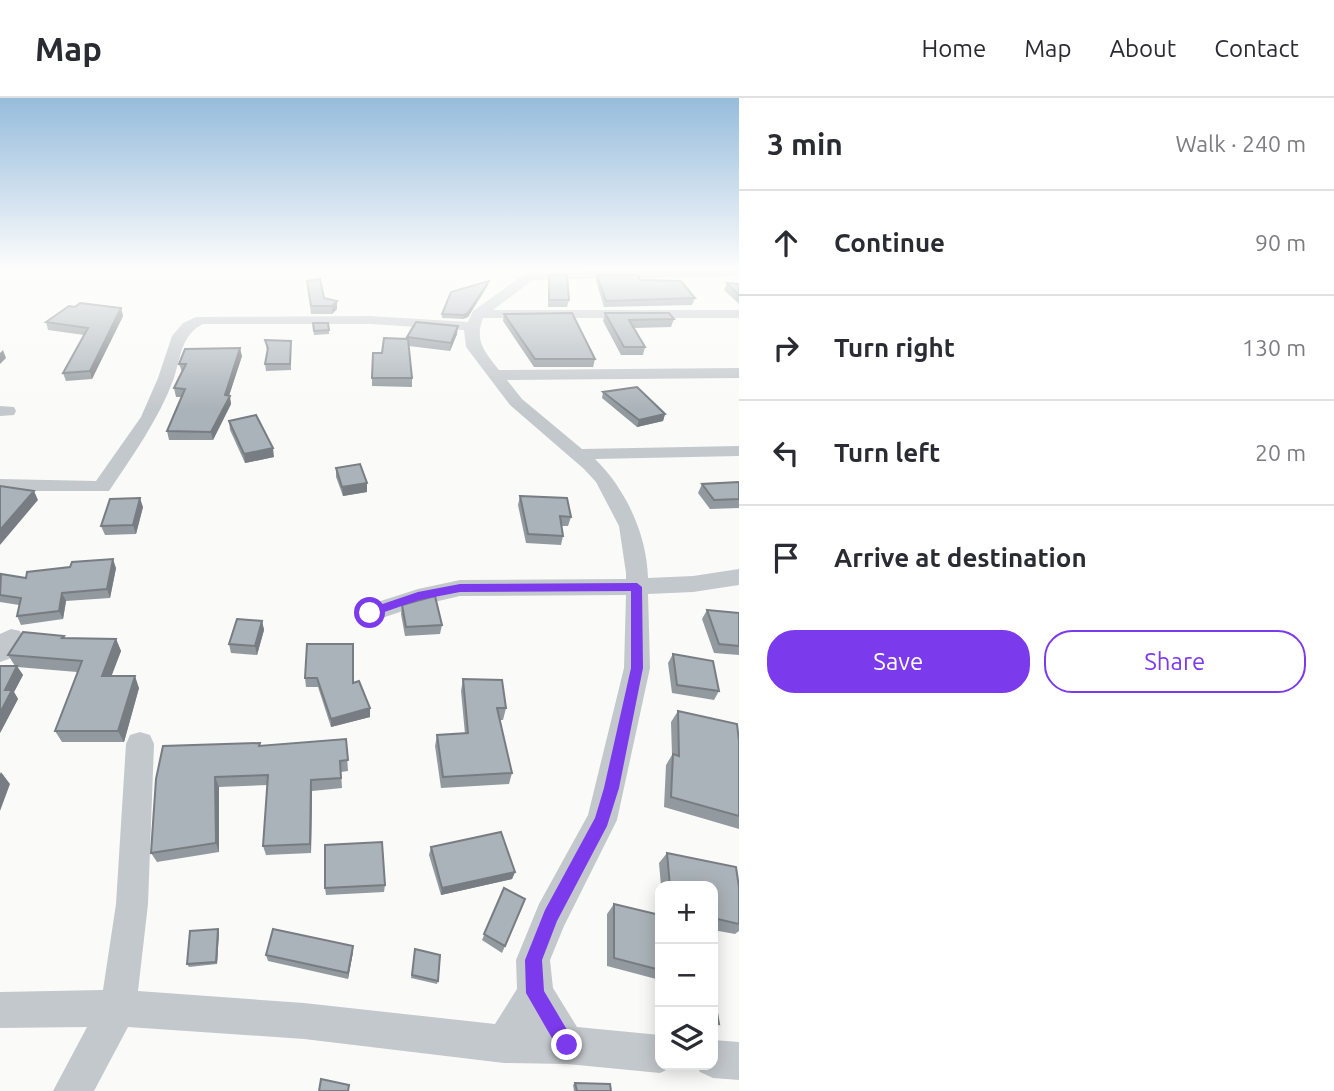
<!DOCTYPE html>
<meta charset="utf-8">
<style>
:root{--surface:#fff;--page:#f7f7f7;--text:#2b2b33;--muted:#7c7c81;--line:#e1e1e2;--accent:#7c3aed}
body{margin:0;font-family:Ubuntu,sans-serif;background:var(--page);color:var(--text)}
.controls{position:absolute;right:21px;bottom:21px;display:grid;overflow:hidden;border-radius:14px;box-shadow:0 4px 18px #0003}
.controls button{width:63px;height:63px;display:grid;place-items:center;padding:0;border:0;border-bottom:2px solid var(--line);background:var(--surface);color:var(--text);font:35px sans-serif}
.stop{position:absolute;width:21px;height:21px;margin:-16px;border:5px solid #7c3aed;border-radius:50%;background:#fff}
.stop.end{background:#7c3aed;border-color:#fff;box-shadow:0 2px 7px #0008}
.list{margin:0;padding:0;list-style:none}
h2{display:flex;justify-content:space-between;align-items:center;height:91px;margin:0;padding:0 28px;font-size:30px}
h2 small{font-size:23px;font-weight:400;color:var(--muted)}
.list li{display:grid;grid-template-columns:46px 1fr auto;gap:21px;align-items:center;box-sizing:border-box;height:105px;padding:0 28px;border-top:2px solid var(--line)}
.list b{display:block;font-size:26px;white-space:nowrap}
.list em{font-size:23px;font-style:normal;color:var(--muted)}
.actions{display:flex;gap:14px;padding:21px 28px}
.actions a{flex:1;padding:16px 0;border:2px solid var(--accent);border-radius:28px;text-align:center;font-size:24px;color:var(--accent)}
.actions .main{background:var(--accent);color:#fff}
.icon{flex:none;width:38px;height:38px;fill:none;stroke:currentColor;stroke-width:2;stroke-linecap:round;stroke-linejoin:round}
.map{position:relative;flex:none;width:739px;height:993px;overflow:hidden}
header{display:flex;align-items:center;gap:42px;box-sizing:border-box;height:98px;padding:0 35px;background:var(--surface);border-bottom:2px solid var(--line)}
header strong{font-size:33px}
nav{display:flex;gap:38px;margin-inline-start:auto;font-size:24px}
main{display:flex}
aside{flex:1;background:var(--surface)}
.map>svg:first-child{display:block}
</style>
<header>
<strong>Map</strong>
<nav><a>Home</a><a>Map</a><a>About</a><a>Contact</a></nav>
</header>
<main>
<div class="map">
<svg width="739" height="993" viewBox="0 0 739 993">
<rect width="100%" height="100%" fill="#fafaf8"/>
<g fill="none" stroke-linecap="round" stroke-linejoin="round">
<path fill="#c3c8cc" fill-rule="evenodd" d="M588,173h151v5l-206,4 -40,30h246v8h-256c-9,23 2,34 16,52l240,-2v10l-232,2 15,19 60,50 157,-3v10l-144,3c31,30 52,76 53,119l45,-2 46,-7v16l-46,7 -45,2 2,74 -33,152 -53,106 -14,34 3,28 24,39 83,8v30h15l-2,2 -13,6 -93,-9 -63,-1 -200,-24 -176,-12 -34,64h-41l34,-64 -87,1v-36l103,-2 13,-86 10,-160 4,-9 10,-3 10,3 4,9 -6,160 -10,87 166,12 191,21 22,-35 -1,-29 23,-56 49,-89 36,-147 2,-73 -166,1 -39,9 -51,17 -8,-3 -4,-6 4,-6 56,-18 42,-9 166,-1v-6l-7,-47 -23,-44 -12,-13 -74,-64 -44,-58 -2,-17 -94,-6h-167c-22,11 -22,33 -29,54 -15,41 -41,77 -65,113h-109v-12l96,2 45,-64 17,-39 14,-42 11,-13 13,-6 174,-1 98,6 5,-11 53,-38z
M0,308l14,1 2,4 -2,4 -14,1z
M11,531l9,2 3,7 -14,21 -9,3v-28z
M713,942l26,2v38l-26,-2 -13,-6 -4,-7h17z"/>
</g>
<path fill="#929a9f" d="M549,177l20,25 -2,7h-19v-25z
M597,177l43,5 55,18 -3,7 -88,2 -8,-26z
M307,183l17,17 13,11 -5,5h-21z
M727,185l12,1v20l-15,-14z
M488,187l-20,32 -5,2 -21,-1v-4z
M121,210l2,8 -31,63 -26,2 -3,-8 21,-38 -36,-5 -2,-8z
M605,215l69,6 -3,8 -37,1 11,19 -2,8h-22l-18,-34z
M504,216l91,45 -2,8h-59l-31,-46z
M313,229l16,3v4l-15,1z
M457,236l-7,17 -41,-5 3,32v9l-40,-1v-8l10,-25 25,-14v-2z
M265,242l26,1v29l-25,1 -1,-7 2,-13z
M242,258l-13,39 2,9 -18,36h-44l-2,-9 15,-34h-6l-2,-9 8,-16 -3,-8z
M603,294l62,22 -2,7 -26,6 -35,-29z
M229,323l45,36 -29,6 -15,-33z
M336,370l31,15v9l-24,4 -7,-19z
M739,384v26l-29,1 -12,-16 4,-9z
M520,398l51,21 -3,9h-7l2,10 -2,9 -35,-2 -8,-38z
M143,409l-7,27 -31,1 -4,-9z
M116,470l-6,30 -44,3 -3,18 -42,6 -4,-9 2,-11 -19,-3v-27l26,3z
M402,507l40,20 -2,9 -35,2 -4,-22z
M707,512l32,3v42l-25,-2 -12,-34z
M262,523l2,9 -7,25 -26,-2 -2,-9z
M64,538l1,2 51,1 5,12 -10,25 28,12 -15,54h-62l-7,-11 22,-59 -60,-5 6,8 -9,17 4,7 -18,34 15,-67 -7,-11z
M307,546l46,39 17,34 -39,10 -13,-40h-12l-1,-9z
M673,556l46,37 -5,9 -42,-7 -4,-30z
M463,581l43,29 -3,12h-4l13,53 -3,11 -68,4 -6,-42 2,-11 28,-1 -4,-43z
M678,613l61,30v88l-75,-22 2,-42 6,-10 -1,-33z
M346,641l2,32 -7,1 1,16 -30,3 -1,62 -45,2 -3,-9 5,-61 -49,2v65l-62,10 -6,-9 5,-74 104,-33z
M431,749l84,25 -3,7 -71,16 -12,-40z
M667,755l72,34v44l-4,3 -22,-4v-44h-52l-2,-23z
M385,787l-1,7 -58,3 -1,-7z
M504,790l21,11 -23,54 -20,-13z
M614,806l46,11v65l-53,-14v-52z
M218,831l1,3 -2,32 -28,3 -2,-3z
M353,848v6l-5,27 -80,-18 -2,-6z
M415,851l23,32 -1,3 -26,-6z
M575,985l36,8h-37l-1,-6z"/>
<path fill="#777d82" d="M489,183l-1,4 -20,32 -5,2 1,-4z
M337,203v8l-5,5v-8z
M121,210l2,8 -31,63 -2,-8z
M458,228l-1,8 -7,17 1,-8z
M240,250l2,8 -14,43 2,-3 1,8 -18,36 -2,-8z
M3,252l3,8 -6,6v-11z
M665,316l-2,7 -26,6 2,-7z
M273,350l1,9 -29,6 -1,-9z
M367,385v9l-24,4 -1,-9z
M34,393l4,9 -38,45v-15z
M140,400l3,9 -7,27 -3,-9z
M113,461l3,9 -6,30 -3,-9z
M62,495l4,8 -3,18 -4,-8z
M262,523l2,9 -7,25 -2,-9z
M116,541l5,12 -14,37 -5,-12z
M17,568l6,9 -9,17 4,7 -18,34v-20l5,-23z
M135,578l4,12 -15,54 -6,-11z
M370,610v9l-39,10v-8z
M1,674l9,12 -10,27v-37z
M215,679l4,10v65l-3,-9z
M311,682l1,11 -1,62 -1,-9z
M515,774l-3,7 -71,16 1,-7z
M218,831l1,3 -2,32 -1,-2z
M353,848v6l-5,27v-6z"/>
<path fill="#aab3b9" stroke="#777d82" stroke-width="2" d="M549,177h18l2,25h-20z
M597,177h41l2,5 41,1 14,17 -89,3z
M320,181l4,19 13,3 -5,5h-21l-4,-25z
M489,183l-21,32 -4,2 -22,-1 9,-22z
M727,185l12,1v11z
M80,205l41,5 -31,63 -27,2 25,-45 -42,-6 23,-16 6,1z
M572,215l23,46h-60l-31,-45z
M605,215h64l5,6 -45,1 16,27h-21z
M416,224l42,4 -7,17 -44,-6z
M313,225h15l1,7 -15,1z
M384,240l24,1 4,39h-40l1,-25h9z
M265,242l26,1 -1,23h-25l3,-16z
M240,250l-15,47 5,1 -19,36 -44,-1 18,-42 -11,-1 12,-24h-7l6,-15z
M637,289l28,27 -26,6 -36,-28z
M256,317l17,33 -29,6 -15,-33z
M360,366l7,19 -25,4 -6,-19z
M739,384v17l-25,1 -12,-16z
M0,388l34,5 -34,39z
M520,398l47,2 4,19 -11,-1 3,20 -35,-2z
M140,400l-7,27 -32,1 9,-27z
M113,461l-6,30 -45,4 -3,18 -42,5 4,-18 -21,-3 1,-21 25,4 1,-6 43,-5 2,-5z
M435,498l7,29 -36,2 -4,-22z
M707,512l32,3v33l-20,-2z
M237,521l25,2 -7,25 -26,-2z
M23,534l41,4 -2,2 54,1 -14,37h33l-17,55h-63l27,-70 -74,-6z
M307,546h46v39l6,-2 11,27 -39,11 -14,-41h-12z
M673,556l40,7 6,30 -42,-6z
M0,568h17l-12,24h7l-12,23z
M463,581l39,1 4,28h-9l15,65 -69,4 -6,-42 31,-2z
M678,613l59,13 2,17v75l-68,-19 2,-43 6,2z
M346,641l2,21 -8,1 1,17 -30,2 -1,64 -47,2 5,-71 -53,2 1,66 -65,10 5,-74 7,-33 97,-3 -1,3z
M501,734l14,40 -73,16 -11,-41z
M382,744l3,43 -60,3v-43z
M667,755l69,14 3,20v37l-26,-6v-32h-43z
M504,790l21,11 -20,47 -21,-12z
M614,806l46,11v55l-46,-12z
M218,831l-2,33 -29,2 3,-33z
M273,831l80,17 -5,27 -82,-18z
M415,851l25,6 -2,26 -26,-6z
M713,896l1,1 5,29 -6,-2z
M321,981l28,6 -1,6h-29z
M575,985l35,1 1,7h-34z"/>
<linearGradient id="sky" x2="0" y2="1"><stop stop-color="#96bcdc"/><stop offset="0.55" stop-color="#fdfdfc"/><stop offset="1" stop-color="#fdfdfc" stop-opacity="0"/></linearGradient>
<rect width="739" height="312" fill="url(#sky)"/>
<path fill="#7c3aed" d="M637,485l5,4 1,81 -24,120 -12,38 -50,95 -15,39 2,31 32,54 -3,7 -6,2 -7,-2 -34,-59 -1,-33 20,-50 50,-92 9,-30 27,-120v-77l-171,1 -41,8 -49,17 -6,-4 1,-3 53,-18 42,-8z"/>
</svg>
<div class="controls">
<button>+</button>
<button>−</button>
<button><svg class="icon" aria-label="layers" viewBox="0 0 24 24"><path d="M12 4l9 5-9 5-9-5zM3 14l9 5 9-5"/></svg></button>
</div>
<div class="stop" style="left:370px;top:515px"></div>
<div class="stop end" style="left:567px;top:947px"></div>
</div>
<aside>
<h2>3 min<small>Walk · 240 m</small></h2>
<ul class="list">
<li><svg class="icon" aria-label="ahead" viewBox="0 0 24 24"><path d="M12 20V5M6 11l6-6 6 6"/></svg><div><b>Continue</b></div><em>90 m</em></li>
<li><svg class="icon" aria-label="right" viewBox="0 0 24 24"><path d="M7 20v-9h11M14 6l5 5-5 5"/></svg><div><b>Turn right</b></div><em>130 m</em></li>
<li><svg class="icon" aria-label="left" viewBox="0 0 24 24"><path d="M17 20v-9H6M10 6l-5 5 5 5"/></svg><div><b>Turn left</b></div><em>20 m</em></li>
<li><svg class="icon" aria-label="arrive" viewBox="0 0 24 24"><path d="M6 21V4h12l-3 4 3 4H6"/></svg><div><b>Arrive at destination</b></div></li>
</ul>
<div class="actions"><a class="main">Save</a><a>Share</a></div>
</aside>
</main>
